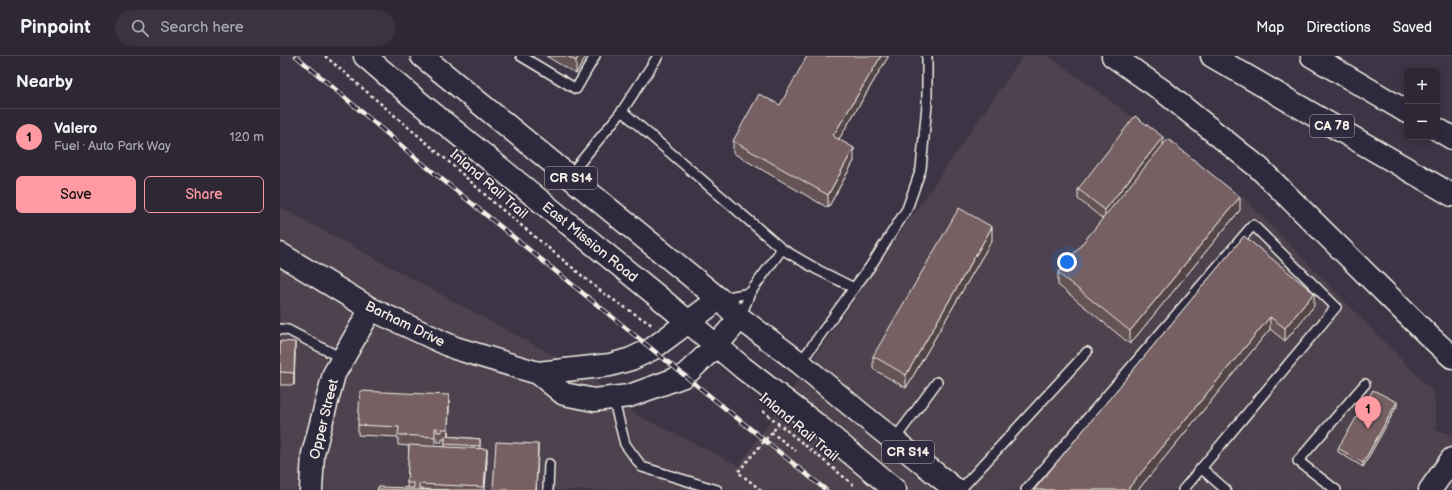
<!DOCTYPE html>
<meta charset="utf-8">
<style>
:root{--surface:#2e2834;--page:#3a3440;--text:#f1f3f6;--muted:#a7a6ac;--line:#49444f;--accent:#ff9aa2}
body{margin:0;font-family:"Balsamiq Sans",sans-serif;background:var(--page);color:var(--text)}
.controls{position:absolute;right:12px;top:12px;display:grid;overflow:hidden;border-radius:6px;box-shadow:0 2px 6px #0003}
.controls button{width:36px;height:36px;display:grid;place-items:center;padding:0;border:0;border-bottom:1px solid var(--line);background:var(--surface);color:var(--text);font:20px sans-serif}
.you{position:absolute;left:787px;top:206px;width:14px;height:14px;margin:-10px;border:3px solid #fff;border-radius:50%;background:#1a73e8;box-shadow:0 0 0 6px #1a73e833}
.badge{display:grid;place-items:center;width:26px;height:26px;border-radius:50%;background:var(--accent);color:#111;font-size:13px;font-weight:700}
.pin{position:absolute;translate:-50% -33px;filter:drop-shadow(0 1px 2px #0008)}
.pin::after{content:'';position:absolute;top:21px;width:14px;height:12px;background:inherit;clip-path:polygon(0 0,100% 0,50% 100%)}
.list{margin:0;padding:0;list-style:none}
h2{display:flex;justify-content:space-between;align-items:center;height:52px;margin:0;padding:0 16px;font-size:17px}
h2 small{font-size:13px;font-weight:400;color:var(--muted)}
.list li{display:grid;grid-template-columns:26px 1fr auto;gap:12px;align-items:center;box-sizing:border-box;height:56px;padding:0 16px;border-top:1px solid var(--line)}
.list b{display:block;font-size:15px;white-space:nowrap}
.list p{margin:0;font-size:13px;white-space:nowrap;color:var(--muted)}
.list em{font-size:13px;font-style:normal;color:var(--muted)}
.actions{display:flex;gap:8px;padding:12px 16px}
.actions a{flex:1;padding:9px 0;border:1px solid var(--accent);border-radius:6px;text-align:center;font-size:14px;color:var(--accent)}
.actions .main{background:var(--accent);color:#111}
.icon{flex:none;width:22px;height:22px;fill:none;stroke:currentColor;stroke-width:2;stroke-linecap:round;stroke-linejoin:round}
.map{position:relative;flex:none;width:1172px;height:434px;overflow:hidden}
header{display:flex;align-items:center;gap:24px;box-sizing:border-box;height:56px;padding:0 20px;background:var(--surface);border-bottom:1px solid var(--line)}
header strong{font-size:19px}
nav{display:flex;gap:22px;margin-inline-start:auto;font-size:14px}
.search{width:280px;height:36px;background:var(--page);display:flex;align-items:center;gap:10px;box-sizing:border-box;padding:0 14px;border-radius:22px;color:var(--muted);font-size:15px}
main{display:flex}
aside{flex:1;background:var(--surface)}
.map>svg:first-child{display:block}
</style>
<header>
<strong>Pinpoint</strong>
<div class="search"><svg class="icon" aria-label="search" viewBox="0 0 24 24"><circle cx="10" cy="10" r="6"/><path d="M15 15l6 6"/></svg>Search here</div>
<nav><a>Map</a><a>Directions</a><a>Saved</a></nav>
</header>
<main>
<aside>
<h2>Nearby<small></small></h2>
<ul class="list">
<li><span class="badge">1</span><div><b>Valero</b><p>Fuel · Auto Park Way</p></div><em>120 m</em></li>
</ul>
<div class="actions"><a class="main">Save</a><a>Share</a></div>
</aside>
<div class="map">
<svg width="1172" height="434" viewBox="0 0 1172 434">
<rect width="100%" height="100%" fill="#3d3545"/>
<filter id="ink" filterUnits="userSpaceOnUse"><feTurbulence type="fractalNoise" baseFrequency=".025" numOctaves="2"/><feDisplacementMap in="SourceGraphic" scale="8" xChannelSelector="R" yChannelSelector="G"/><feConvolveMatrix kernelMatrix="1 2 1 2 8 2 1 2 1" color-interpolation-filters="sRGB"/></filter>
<g filter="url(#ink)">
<path fill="#4e424e" d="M743,0h26l197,144 188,193 2,37 16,4v56h-1172v-283l304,165 53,43 102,51z"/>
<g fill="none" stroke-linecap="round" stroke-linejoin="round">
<g stroke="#f4f1e8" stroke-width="12">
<path id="service" d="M241,0l55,33 19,-33
M378,0l-36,55 160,138 36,21 36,18 16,-21 37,-58 14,-40 6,-64v-49
M289,120l53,-65
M442,242l28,-5
M460,262l10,-25 32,-44
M0,273l8,1 55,29
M520,307l54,-75
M333,342l12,46 17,23 75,23
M614,384l43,-58
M921,412l25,22
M268,434l1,-26
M680,434l127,-138
M746,434l227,-265 83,82 -153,183
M1056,434l-38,-29 67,-77"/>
</g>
<g stroke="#f4f1e8" stroke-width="25">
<path id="tertiary" d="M0,198l91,55 84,39 83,25 26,21 30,6 35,-4 55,-20 32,-30 24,-28
M258,317l72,-8 21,-6 21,-10 67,-50
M31,434l2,-36 21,-80 37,-65"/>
</g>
<g stroke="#f4f1e8" stroke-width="25">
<path id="primary" d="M85,0l50,43 246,200 82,69 74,57 78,65
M142,0l297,243 21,19 60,45 60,50 96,77
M1150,434l22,-31"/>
</g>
<g stroke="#f4f1e8" stroke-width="25">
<path id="motorway" d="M833,0l50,35 96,77 169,167 24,22
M932,0l240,139
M1032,0l95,56
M1157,73l15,9"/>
</g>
<path stroke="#f4f1e8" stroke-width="2.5" stroke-dasharray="3 3" stroke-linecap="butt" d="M45,0l124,106 44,40 110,91 49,32
M483,355l92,75
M491,376l25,19
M481,434l-23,-18 41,-48"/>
<use href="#service" stroke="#2f2a3d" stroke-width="9"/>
<use href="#tertiary" stroke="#2f2a3d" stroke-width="22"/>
<use href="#primary" stroke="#2f2a3d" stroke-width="22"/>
<use href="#motorway" stroke="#2f2a3d" stroke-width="22"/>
<g stroke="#f4f1e8" stroke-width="4.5">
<path id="rail" d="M16,0l121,103 409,331"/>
</g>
<use href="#rail" stroke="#2f2a3d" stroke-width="3" stroke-dasharray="9" stroke-linecap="butt"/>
</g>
<path fill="#655356" stroke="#f4f1e8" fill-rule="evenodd" d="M266,0h40l-10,18z
M608,0v1l-49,82 15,22 -26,47 -95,-55v-12l47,-36z
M883,90l77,64 -110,134 -72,-59v-12l45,-54 -25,-20v-10z
M964,180l70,70 -29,35 -15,-12 -132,161h-104z
M712,184l-86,148 -33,-19v-13z
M0,285l15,13 -1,31h-14z
M169,350l-1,30 32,3v10l7,11 -2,30h-108l30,-2 2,-42 -11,-1v-8l-40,-2v-10zM155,382h2v4h5v-3h3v8l-10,-1z
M1117,350l-34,61 -25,-15v-4z"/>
<path fill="#534446" stroke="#f4f1e8" d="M299,0h7l-10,18v-13z
M601,0h7v1l-55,92v-13z
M883,81v10l-58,73v-10z
M574,92v13l-26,47v-13z
M960,141v13l-110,134v-13z
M712,171v13l-86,148v-13z
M1034,237v13l-29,35v-13z
M990,261v12l-132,161h-11z
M15,286v12l-1,31v-12z
M169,339v11l-1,33v-10z
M1117,346v4l-34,61v-4z
M258,388v10l-2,36z
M207,393v11l-3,30z"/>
<path fill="#766164" stroke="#f4f1e8" d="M287,0h12l-3,5z
M527,0h74l-48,80 21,12 -26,47 -95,-54 26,-47 21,11z
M855,60l28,21 -58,73 -27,-21z
M888,83l72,58 -110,134 -72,-58z
M679,152l33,19 -86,148 -33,-19z
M964,180l70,57 -29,35 -15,-11 -143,173h-93z
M0,285l15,1 -1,31 -14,-1z
M1093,334l24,12 -34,61 -25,-15z
M80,335l89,4 -1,34h-6v3h-5v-4h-2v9l-37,-2 1,-8 -41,-2z
M165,380l35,3v7l-35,-2z
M216,386l42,2 -2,46h-43z
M129,389l78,4 -3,38 -65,-3v5l29,1h-71l1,-3 36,1v-5h-7z"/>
</g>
<g text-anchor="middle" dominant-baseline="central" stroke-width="3.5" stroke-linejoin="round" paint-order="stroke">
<g fill="#2f2a3d" stroke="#b9b5b5" stroke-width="1">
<rect x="1030" y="59" width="44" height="22" rx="3"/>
<rect x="265" y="111" width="52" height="22" rx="3"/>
<rect x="602" y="385" width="52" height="22" rx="3"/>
</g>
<g font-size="13" font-weight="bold" fill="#f4f1e8">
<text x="1052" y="70">CA 78</text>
<text x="291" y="122">CR S14</text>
<text x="628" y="396">CR S14</text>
</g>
<g font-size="14" fill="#f4f1e8" stroke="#2f2a3d">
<text transform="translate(209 128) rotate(41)">Inland Rail Trail</text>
<text transform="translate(310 186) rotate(39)">East Mission Road</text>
<text transform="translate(125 268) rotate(26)">Barham Drive</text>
<text transform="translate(44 363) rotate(-76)">Opper Street</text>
<text transform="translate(519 371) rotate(40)">Inland Rail Trail</text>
</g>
</g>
</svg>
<div class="controls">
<button>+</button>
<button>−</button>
</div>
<div class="you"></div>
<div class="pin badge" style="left:1088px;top:373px">1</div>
</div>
</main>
